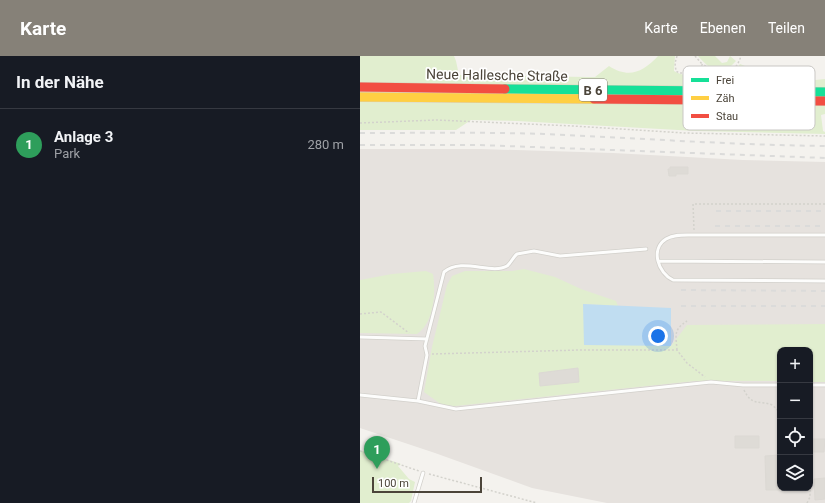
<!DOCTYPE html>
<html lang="de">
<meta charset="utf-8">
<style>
:root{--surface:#171b24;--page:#242831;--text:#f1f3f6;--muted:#9ea1a6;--line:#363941;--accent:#868178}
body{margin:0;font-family:Roboto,sans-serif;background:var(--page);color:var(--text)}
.controls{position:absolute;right:12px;bottom:12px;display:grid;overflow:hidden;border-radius:8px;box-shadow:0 1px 3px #0004}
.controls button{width:36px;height:36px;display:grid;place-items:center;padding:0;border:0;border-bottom:1px solid var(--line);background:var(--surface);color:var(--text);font:20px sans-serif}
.scale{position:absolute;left:12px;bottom:10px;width:110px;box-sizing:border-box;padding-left:4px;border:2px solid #4b4439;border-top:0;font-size:11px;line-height:14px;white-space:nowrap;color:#4b4439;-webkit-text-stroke:3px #fff;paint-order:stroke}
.you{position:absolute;left:298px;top:280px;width:14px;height:14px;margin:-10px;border:3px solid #fff;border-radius:50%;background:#1a73e8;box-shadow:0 0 0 6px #1a73e833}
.badge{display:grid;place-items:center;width:26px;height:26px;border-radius:50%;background:var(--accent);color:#fff;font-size:13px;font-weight:700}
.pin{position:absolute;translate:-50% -33px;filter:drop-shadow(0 1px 2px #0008)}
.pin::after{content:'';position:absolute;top:21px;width:14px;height:12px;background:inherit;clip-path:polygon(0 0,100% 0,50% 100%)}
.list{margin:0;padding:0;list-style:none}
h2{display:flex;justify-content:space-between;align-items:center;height:52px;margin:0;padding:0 16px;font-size:17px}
h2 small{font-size:13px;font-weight:400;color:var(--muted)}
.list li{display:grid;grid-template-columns:26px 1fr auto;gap:12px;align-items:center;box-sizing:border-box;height:72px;padding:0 16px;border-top:1px solid var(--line)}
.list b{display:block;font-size:15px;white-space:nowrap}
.list p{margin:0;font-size:13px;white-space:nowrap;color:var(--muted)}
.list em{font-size:13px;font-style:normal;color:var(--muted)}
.icon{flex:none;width:22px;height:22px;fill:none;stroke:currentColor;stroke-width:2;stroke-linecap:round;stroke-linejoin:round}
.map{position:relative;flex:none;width:465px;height:447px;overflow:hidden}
header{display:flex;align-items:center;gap:24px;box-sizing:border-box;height:56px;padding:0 20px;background:var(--accent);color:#fff}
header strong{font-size:19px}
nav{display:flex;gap:22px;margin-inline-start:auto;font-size:14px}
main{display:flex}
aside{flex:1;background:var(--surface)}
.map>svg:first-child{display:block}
</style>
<header>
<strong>Karte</strong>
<nav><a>Karte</a><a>Ebenen</a><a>Teilen</a></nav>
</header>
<main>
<aside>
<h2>In der Nähe<small></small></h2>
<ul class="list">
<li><span class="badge" style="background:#2e9e5b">1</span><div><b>Anlage 3</b><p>Park</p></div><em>280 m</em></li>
</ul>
</aside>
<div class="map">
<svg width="465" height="447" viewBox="0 0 465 447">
<rect width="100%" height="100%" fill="#f4f2ee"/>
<path fill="#e6e2de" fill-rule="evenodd" d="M0,93h121l132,4 130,7 82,2v341h-218l-75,-15 -97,-35 -75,-25zM420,294h30v138h-30z"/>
<path fill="#e1eecf" d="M0,0h94l2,5 3,14 128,2h8l14,-11c20,13 34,6 49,-10h17l-1,15c5,3 14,6 20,3 3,-1 5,-4 8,-5 3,0 6,2 9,3 14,6 20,4 29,-8l5,2v13l61,2 19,-2v8l-38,1 -427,-5z
M338,0h17l7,7 5,-1 3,-6 6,5 -11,11c-12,0 -19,-7 -27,-16z
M0,46l465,3v9l-4,1 2,16 2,1v2l-129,-3 -179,-10 -46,-1 -15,10h-96z
M164,213l31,8 26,12 35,12 2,5 -35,-2 88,42 16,-21 138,-1v58h-15v-32h-30v31h-85l-240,25 -13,-1 -18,-13 8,-45 15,-62 5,-9 13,-5h47z
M66,215l7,3c3,19 1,49 -16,60l-57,-1v-53l32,-6z
M0,394l41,14 -3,2 11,13 6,3 -4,19 -2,2h-49z"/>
<path fill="#c0ddf1" d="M223,248l88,4v38l-87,-1z"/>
<path fill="#dedbd6" stroke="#dcd9d4" d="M310,111h18v7h-12v2h-7l-1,-7h2z
M218,312l1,14 -39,4 -1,-13z
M375,380h24v12h-24z
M450,383h15l-1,13h-14z
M420,399v35h-14l-1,-34z
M465,422v21l-10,1 -1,-21z"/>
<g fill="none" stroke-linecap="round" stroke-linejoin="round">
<g stroke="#d2d0cb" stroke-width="4.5">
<path id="lane" d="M465,179h-131c-9,0 -20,-1 -28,4 -16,10 -8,34 7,41l152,1
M298,205l167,1
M0,281l67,2
M450,329h15
M0,339l58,6 38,8 255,-27 32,3h37
M58,345l9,-46 -2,-9 19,-74c18,-15 47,3 63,-6 4,-3 6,-9 10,-12l17,-3 26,5 86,-7
M54,447l9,-30"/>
</g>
<g stroke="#d6cebb" stroke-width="10">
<path id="fast" d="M145,33l320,3"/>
</g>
<g stroke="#d6cebb" stroke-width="10">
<path id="slow" d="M0,41l234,2"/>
</g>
<g stroke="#d6cebb" stroke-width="10">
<path id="jam" d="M0,31l145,2
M234,43l231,2"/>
</g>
<path stroke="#d3d2cc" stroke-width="1.5" stroke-dasharray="2 2" stroke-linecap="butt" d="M317,0l-2,7 1,8 3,2h14l10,-9c16,13 31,14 38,-8
M335,0l7,8
M0,67l76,-3 137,6 112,7 140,3
M334,174l-1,-26h132
M0,258l21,-2 28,21
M317,294c-1,-15 -4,-20 10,-29
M72,298l148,-4h97l10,13 18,14
M384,334c8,17 16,10 28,15 3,2 5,5 8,7
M0,395l59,20
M69,418l108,29
M447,447l3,-6v-9"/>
<use href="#lane" stroke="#fdfdfc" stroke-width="3"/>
<use href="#fast" stroke="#16e098" stroke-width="9"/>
<use href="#slow" stroke="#ffcf43" stroke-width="9"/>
<use href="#jam" stroke="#f24e42" stroke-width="9"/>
<path stroke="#dbdbda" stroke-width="2" stroke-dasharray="5 5" stroke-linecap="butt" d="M0,77c61,0 123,-1 184,1 94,4 187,11 281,12
M0,89h119l346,13
M356,155h109
M355,170h110
M321,234l144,1
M321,250h144"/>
</g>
<g text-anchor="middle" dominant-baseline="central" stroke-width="3.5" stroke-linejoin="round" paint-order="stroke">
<rect fill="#fff" stroke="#817c74" stroke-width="1" x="219" y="23" width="28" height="22" rx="3"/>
<g font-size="13" font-weight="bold" fill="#4b4439">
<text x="233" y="34">B 6</text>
</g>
<g font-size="14" fill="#4b4439" stroke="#fff">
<text transform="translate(137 19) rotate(1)">Neue Hallesche Straße</text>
</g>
</g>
<rect x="323" y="10" width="132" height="64" rx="6" fill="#fff" stroke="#c9c7c4" stroke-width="1"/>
<rect x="331" y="22" width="18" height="4" fill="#16e098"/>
<rect x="331" y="40" width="18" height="4" fill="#ffcf43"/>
<rect x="331" y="58" width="18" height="4" fill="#f24e42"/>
<g font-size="11" fill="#4b4439">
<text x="356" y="28">Frei</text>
<text x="356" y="46">Zäh</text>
<text x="356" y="64">Stau</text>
</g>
</svg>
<div class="controls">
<button>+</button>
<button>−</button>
<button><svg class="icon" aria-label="locate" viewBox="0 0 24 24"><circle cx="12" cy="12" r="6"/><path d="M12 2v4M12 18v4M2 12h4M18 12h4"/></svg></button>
<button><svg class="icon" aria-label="layers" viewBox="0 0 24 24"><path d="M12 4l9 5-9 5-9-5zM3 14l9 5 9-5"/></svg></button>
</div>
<div class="scale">100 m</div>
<div class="you"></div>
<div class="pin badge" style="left:17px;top:413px;background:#2e9e5b">1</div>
</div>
</main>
